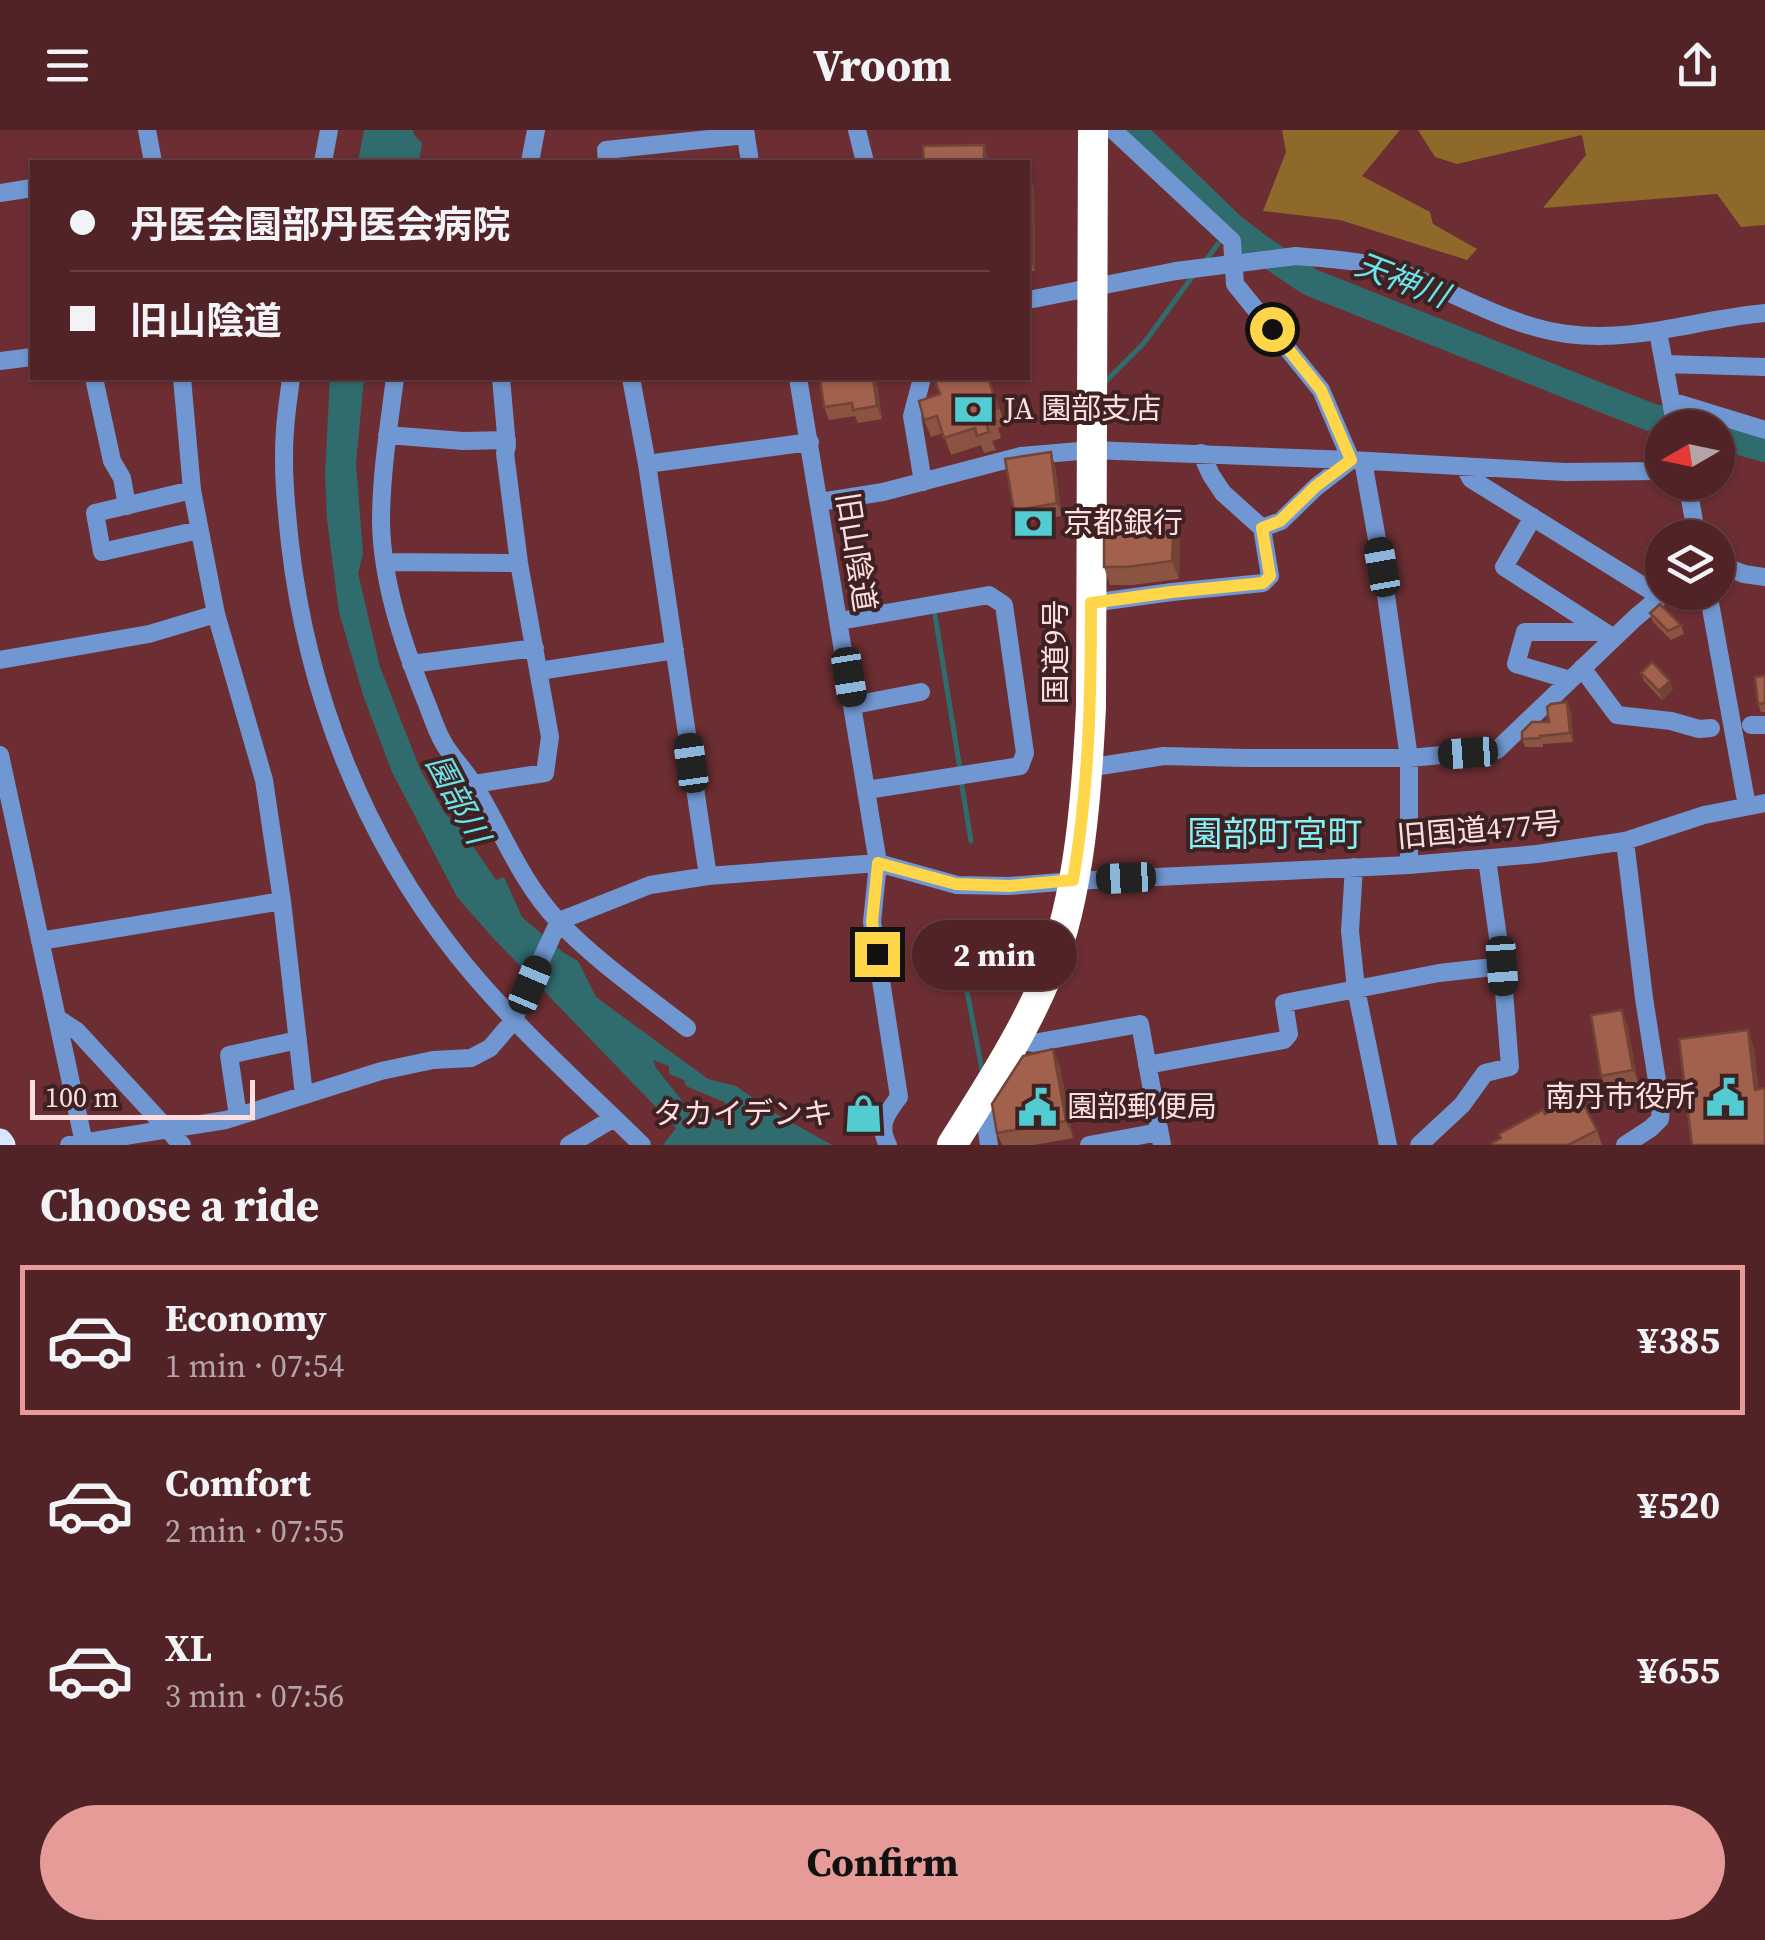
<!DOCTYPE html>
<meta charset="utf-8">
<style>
:root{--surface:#512226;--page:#5b2f32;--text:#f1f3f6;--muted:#b4a4a7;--line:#673f43;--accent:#e69b98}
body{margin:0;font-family:"Source Serif 4","Noto Sans JP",serif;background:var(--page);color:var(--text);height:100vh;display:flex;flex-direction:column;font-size:38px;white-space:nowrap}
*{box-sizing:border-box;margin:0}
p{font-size:32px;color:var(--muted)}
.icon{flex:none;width:55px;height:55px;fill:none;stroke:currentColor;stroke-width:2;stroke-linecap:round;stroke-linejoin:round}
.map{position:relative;height:1015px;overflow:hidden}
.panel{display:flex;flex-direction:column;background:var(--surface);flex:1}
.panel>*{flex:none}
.banner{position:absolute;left:30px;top:30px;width:1000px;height:220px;border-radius:0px;box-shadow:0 2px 8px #0004,0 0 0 2px var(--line);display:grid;align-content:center;height:220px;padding:0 40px;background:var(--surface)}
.needle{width:65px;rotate:261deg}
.fabs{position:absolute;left:1645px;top:280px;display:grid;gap:20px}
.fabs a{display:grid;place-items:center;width:90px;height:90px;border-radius:50%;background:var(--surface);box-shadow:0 2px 8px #0004,0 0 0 2px var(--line);font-size:50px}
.scale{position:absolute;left:30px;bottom:25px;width:225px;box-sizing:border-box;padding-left:10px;border:5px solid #fddddd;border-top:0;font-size:28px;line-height:35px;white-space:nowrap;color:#fddddd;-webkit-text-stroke:8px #3e2122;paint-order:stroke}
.end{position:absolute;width:45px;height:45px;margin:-22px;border:12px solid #ffd54a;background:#111;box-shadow:0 0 0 5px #111}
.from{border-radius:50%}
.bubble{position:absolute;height:70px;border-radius:35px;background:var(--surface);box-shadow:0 2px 8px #0004,0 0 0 2px var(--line);font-size:32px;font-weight:700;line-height:70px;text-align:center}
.car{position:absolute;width:30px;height:60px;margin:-30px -15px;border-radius:12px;box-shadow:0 0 8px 2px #0007;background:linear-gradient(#222 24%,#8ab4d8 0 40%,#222 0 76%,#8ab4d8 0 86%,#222 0)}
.banner b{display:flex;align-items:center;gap:35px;height:95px;font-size:38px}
.banner b+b{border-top:2px solid var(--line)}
.banner i{width:25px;height:25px;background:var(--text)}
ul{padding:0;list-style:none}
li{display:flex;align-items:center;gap:30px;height:150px;margin:0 20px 15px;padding:0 20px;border:5px solid transparent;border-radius:0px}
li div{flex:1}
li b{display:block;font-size:38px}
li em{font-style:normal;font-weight:700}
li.active{border-color:var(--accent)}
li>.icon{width:90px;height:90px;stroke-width:1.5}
h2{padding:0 40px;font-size:45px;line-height:120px}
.action{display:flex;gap:20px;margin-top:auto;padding:20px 40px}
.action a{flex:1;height:115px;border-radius:60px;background:var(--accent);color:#111;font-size:40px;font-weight:700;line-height:115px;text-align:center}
header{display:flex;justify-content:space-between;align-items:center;height:130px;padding:0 40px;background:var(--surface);font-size:45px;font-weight:700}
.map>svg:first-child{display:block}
.forest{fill:#8e6929}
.water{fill:#306c6e;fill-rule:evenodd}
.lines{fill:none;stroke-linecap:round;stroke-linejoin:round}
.stream{stroke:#306c6e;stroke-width:5}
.river{stroke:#306c6e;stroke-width:28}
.minor{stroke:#7097d1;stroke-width:18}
.major{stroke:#d7e7ff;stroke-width:25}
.highway{stroke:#fff;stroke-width:30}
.minor-bridge{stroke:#7097d1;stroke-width:18}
.wall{fill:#8a5342}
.shaded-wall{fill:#714436}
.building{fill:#a1614d;stroke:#714436;stroke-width:2.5}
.route{stroke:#ffd54a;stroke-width:12}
.labels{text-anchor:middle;stroke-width:8;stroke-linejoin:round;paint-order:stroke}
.poi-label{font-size:30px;fill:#fddddd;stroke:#3e2122;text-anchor:start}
.street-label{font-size:30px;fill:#fddddd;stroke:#3e2122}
.water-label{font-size:32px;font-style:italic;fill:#68e5e9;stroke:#3e2122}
.quarter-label{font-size:35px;fill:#85f1f4;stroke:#3e2122}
</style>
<header><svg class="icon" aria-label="menu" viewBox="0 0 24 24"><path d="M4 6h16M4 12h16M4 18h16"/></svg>Vroom<svg class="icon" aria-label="share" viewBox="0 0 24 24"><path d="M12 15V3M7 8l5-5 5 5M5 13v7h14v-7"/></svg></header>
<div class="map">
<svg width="1765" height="1015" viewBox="0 0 1765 1015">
<rect width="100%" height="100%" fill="#6c2e32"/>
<!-- forest -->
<path class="forest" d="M1282,0H1400L1362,46L1430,82L1433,94L1477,119L1467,130L1340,90L1263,81L1286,22Z
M1418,0H1765V95L1741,97L1717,64L1543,78L1586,25L1582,5L1457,34L1435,27Z"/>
<!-- water -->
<path class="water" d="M364,0H413L414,5L422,13L419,32H358Z
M330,248H364L356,333L363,424L358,443L380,537L420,639L444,682L464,703L496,750L504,747L522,787L564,823L578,831L596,867L708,949L736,956L773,982L832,1015H663L676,998L494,809L457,767L392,642L364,568L339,482L327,390L325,343ZM653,930L669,936V944L684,950L686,956L724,972L728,978L729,991H720L702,978L684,973L656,938Z"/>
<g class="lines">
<!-- stream -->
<path class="stream" d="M1231,97H1232
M1205,131L1218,114
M1105,252L1144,213L1195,143
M935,485L960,639
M961,650L971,711
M960,794L964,845L982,940"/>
<!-- river -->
<path class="river" d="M1131,0L1232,97L1258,117L1310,152L1650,287L1689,298
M1718,305L1765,318"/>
<!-- minor -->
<path class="minor" d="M147,0L153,32
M745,0L750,32
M857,0L865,32
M1113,0L1232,111L1235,154L1321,260L1351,330L1316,357L1281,391L1262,398
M323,32L329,0
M530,32L536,0
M607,32L606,20L746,5
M0,63L32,58
M1296,126C1331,129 1368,131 1402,143C1457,163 1508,196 1567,204C1637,213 1697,189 1765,183
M1028,170L1176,141
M1658,202L1676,298
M0,231L32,227
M1664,234L1765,237
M94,248L112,331L122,348L127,376
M182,248L192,360L216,484L264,650L282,771L304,965
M291,248C289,265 286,283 285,300C282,338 286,376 290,414C307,562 363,707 457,825C512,894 579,953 642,1015
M395,248C389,295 381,344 381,392C382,452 403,514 425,569C431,583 435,598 443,612C451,627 465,640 474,655C503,702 519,749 558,791C596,831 644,864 687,898
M631,248L647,334L708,746
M798,248L878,733L872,792L899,967C887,983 877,995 888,1015
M922,248L912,286L923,352
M1671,271L1765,300
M387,305L463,311L507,310
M1363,331L1382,437L1409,628V735
M647,334L810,312
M1464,336L1471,349L1661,467
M1687,352L1697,408
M192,360L95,383L102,422L199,400
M820,372L883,362L1021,326L1091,320L1351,330L1565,342L1662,341
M1533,387L1504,437L1614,508
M386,432L519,433
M1718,434L1744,444L1765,447
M1708,462L1747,676
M1091,473L1172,462L1263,453L1270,446L1262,398L1223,363L1211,345L1201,323
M840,491L989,465L1004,475L1025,623L1020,636L867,660
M0,530L149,504L216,484
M411,534L535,518
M1582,538L1617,585L1671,591L1699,599L1711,598
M539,541L675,520
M1570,550L1516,534L1525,502H1605
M854,575L921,562
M1751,595H1765
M0,625L84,1013
M1087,638L1164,626L1245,628H1409L1497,620L1635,488L1666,462
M474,654L545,643L550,607L519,433L505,323L507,316L501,248
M1625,711L1644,868L1661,976L1660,989L1651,998L1625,1015
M1354,737L1350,801L1356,859L1388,1015
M40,811L282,771
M57,888L77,901L182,1015
M1016,910L1033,913L1140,894L1162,1015
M1147,935L1284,910L1289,904L1284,873L1439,843L1502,836
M982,967L989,1015
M238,986L229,925L298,910
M69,1015L226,990L381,941L433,930L471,928L490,918L513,891L559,791L650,755L708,746L878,733L957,755L1009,756L1073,751L1409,735L1537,724L1625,711L1704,685L1765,673
M569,1015L614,988
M1089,1015L1159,1002
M1419,1015L1462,975L1485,943L1510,937L1502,836L1487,729"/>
<!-- major -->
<path class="major" d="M0,1011L3,1015"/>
<!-- highway -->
<path class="highway" d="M952,1015C987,959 1024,903 1049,841C1080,765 1087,659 1091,577L1093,0"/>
<!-- minor-bridge -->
<path class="minor-bridge" d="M1176,141L1296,126"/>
</g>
<!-- wall -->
<path class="wall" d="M1028,45L1034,58L1035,141H1028Z
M876,248L882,289L858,293L855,286L829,290L824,277Z
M989,248L1005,295L998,298L1001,308L992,311L996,320L984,323L981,315L951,325L943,303L931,307L924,290Z
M1055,336L1062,386L1018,394L1014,381Z
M1180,398L1179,449L1132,455H1110L1104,437Z
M1650,483L1681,495L1684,504L1671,510L1653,492Z
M1641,543L1673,559L1662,570L1644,551Z
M1765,546V582H1761L1758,574Z
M1571,581L1573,612L1543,614V617H1525L1522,609L1549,592Z
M1627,893L1638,953L1606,959L1601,946Z
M1060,936L1073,1008L1034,1015H1002L997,1003Z
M1545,984L1597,1000L1602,1015H1493Z"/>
<!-- shaded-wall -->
<path class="shaded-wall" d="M984,15L990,32H984Z
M1029,45L1034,58L1035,141L1030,128Z
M873,248H876L882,289L877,276Z
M1051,322L1055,336L1062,386L1057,373Z
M1174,381L1180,398L1179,449L1172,431Z
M1670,551L1673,559L1662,570L1659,561Z
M1567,572L1571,581L1573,612L1570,603Z
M1622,880L1627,893L1638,953L1633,940Z
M1748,900L1754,918L1761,977L1755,960Z
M1053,919L1060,936L1073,1008L1066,991Z"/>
<!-- building -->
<path class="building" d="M984,15V32H924L923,16Z
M1028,45H1029L1030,128H1028Z
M820,248H873L877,276L853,280L852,273L824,277Z
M934,248H988L998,278L991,280L995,291L986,293L989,302L977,306L975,298L944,308L937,286L924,290L919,271L940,264Z
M1051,322L1057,373L1014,381L1005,329Z
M1104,381H1174L1172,431L1126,437H1104Z
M1660,474L1681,495L1668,501L1650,483Z
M1652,532L1670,551L1659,561L1641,543Z
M1765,546V573L1758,574L1755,547Z
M1567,572L1570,603L1540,606V608L1522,609V602L1532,592H1549L1547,577L1551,574Z
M1622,880L1633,940L1601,946L1591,885Z
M1748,900L1755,960L1765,958V1015H1692L1679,909Z
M1053,919L1066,991L997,1003L992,974L1023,926Z
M1579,966L1597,1000L1568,1015H1494L1492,1013L1501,1008L1499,1004L1543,980L1545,984Z"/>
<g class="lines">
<!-- route -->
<path class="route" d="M877,824L872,792L878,733L956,754L1009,756L1073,750C1089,658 1091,567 1091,473L1172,462L1263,453L1270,446L1262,398L1280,391L1316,356L1351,330L1321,260L1272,199"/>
</g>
<!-- icons -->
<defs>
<symbol id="bank-bare" viewBox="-9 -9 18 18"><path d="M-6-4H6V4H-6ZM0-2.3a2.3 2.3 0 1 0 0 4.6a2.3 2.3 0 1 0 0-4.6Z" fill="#52ccd0" stroke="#3e2122" stroke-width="2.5" paint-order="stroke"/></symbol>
<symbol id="civic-bare" viewBox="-9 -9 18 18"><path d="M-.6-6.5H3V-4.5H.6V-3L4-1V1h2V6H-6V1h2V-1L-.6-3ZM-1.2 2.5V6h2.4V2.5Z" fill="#52ccd0" stroke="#3e2122" stroke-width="2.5" paint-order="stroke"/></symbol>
<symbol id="shop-bare" viewBox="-9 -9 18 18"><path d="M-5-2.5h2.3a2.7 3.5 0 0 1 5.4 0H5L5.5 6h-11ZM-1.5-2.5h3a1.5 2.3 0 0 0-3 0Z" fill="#52ccd0" stroke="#3e2122" stroke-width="2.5" paint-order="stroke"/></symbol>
</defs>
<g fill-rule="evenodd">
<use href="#bank-bare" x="946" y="252" width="55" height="55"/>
<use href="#bank-bare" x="1006" y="366" width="55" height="55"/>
<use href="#civic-bare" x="1698" y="940" width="55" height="55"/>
<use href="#civic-bare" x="1010" y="950" width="55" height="55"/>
<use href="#shop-bare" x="836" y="956" width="55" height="55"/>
</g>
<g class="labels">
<!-- poi labels -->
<g class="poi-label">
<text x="1004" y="289">JA 園部支店</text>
<text x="1063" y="403">京都銀行</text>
<text x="1695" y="977" text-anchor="end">南丹市役所</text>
<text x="1067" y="987">園部郵便局</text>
<text x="833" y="994" text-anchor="end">タカイデンキ</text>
</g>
<!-- street labels -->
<g class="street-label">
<text transform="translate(856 422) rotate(81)" y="10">旧山陰道</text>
<text transform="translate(1056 522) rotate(-90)" y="10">国道9号</text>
<text transform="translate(1479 700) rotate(-5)" y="10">旧国道477号</text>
</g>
<!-- water labels -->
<g class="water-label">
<text transform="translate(1402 150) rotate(21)" y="11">天神川</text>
<text transform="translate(458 669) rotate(62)" y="11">園部川</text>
</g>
<!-- quarter labels -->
<g class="quarter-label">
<text x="1275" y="716">園部町宮町</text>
</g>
</g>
</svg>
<div class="fabs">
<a><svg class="needle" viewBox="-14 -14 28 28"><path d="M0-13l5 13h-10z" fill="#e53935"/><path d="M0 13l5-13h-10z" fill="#b4a4a7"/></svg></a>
<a><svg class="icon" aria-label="layers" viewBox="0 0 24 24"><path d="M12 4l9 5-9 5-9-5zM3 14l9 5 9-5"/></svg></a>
</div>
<div class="scale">100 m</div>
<i class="end from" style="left:1272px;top:199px"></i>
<i class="end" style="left:877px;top:824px"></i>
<div class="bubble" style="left:912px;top:790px;width:165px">2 min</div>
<i class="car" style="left:1382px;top:437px;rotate:350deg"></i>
<i class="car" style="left:849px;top:547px;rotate:171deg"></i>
<i class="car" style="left:1468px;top:623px;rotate:266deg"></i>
<i class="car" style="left:691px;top:633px;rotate:352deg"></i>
<i class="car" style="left:1126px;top:748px;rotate:267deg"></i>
<i class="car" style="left:1502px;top:836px;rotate:176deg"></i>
<i class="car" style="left:530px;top:855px;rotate:23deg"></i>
<div class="banner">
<b><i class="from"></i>丹医会園部丹医会病院</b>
<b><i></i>旧山陰道</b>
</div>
</div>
<section class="panel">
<h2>Choose a ride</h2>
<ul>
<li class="active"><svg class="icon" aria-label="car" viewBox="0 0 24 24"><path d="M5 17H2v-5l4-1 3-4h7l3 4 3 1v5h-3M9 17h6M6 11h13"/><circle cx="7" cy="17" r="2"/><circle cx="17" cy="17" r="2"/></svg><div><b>Economy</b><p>1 min · 07:54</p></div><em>¥385</em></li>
<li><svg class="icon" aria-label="car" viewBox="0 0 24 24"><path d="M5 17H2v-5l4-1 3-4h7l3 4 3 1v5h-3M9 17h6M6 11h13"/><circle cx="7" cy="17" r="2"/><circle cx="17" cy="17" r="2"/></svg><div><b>Comfort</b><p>2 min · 07:55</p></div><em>¥520</em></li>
<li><svg class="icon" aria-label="car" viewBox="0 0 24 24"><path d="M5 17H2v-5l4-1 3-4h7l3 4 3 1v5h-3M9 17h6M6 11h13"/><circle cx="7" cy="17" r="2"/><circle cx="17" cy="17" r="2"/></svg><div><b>XL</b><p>3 min · 07:56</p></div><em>¥655</em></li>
</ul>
<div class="action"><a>Confirm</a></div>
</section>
